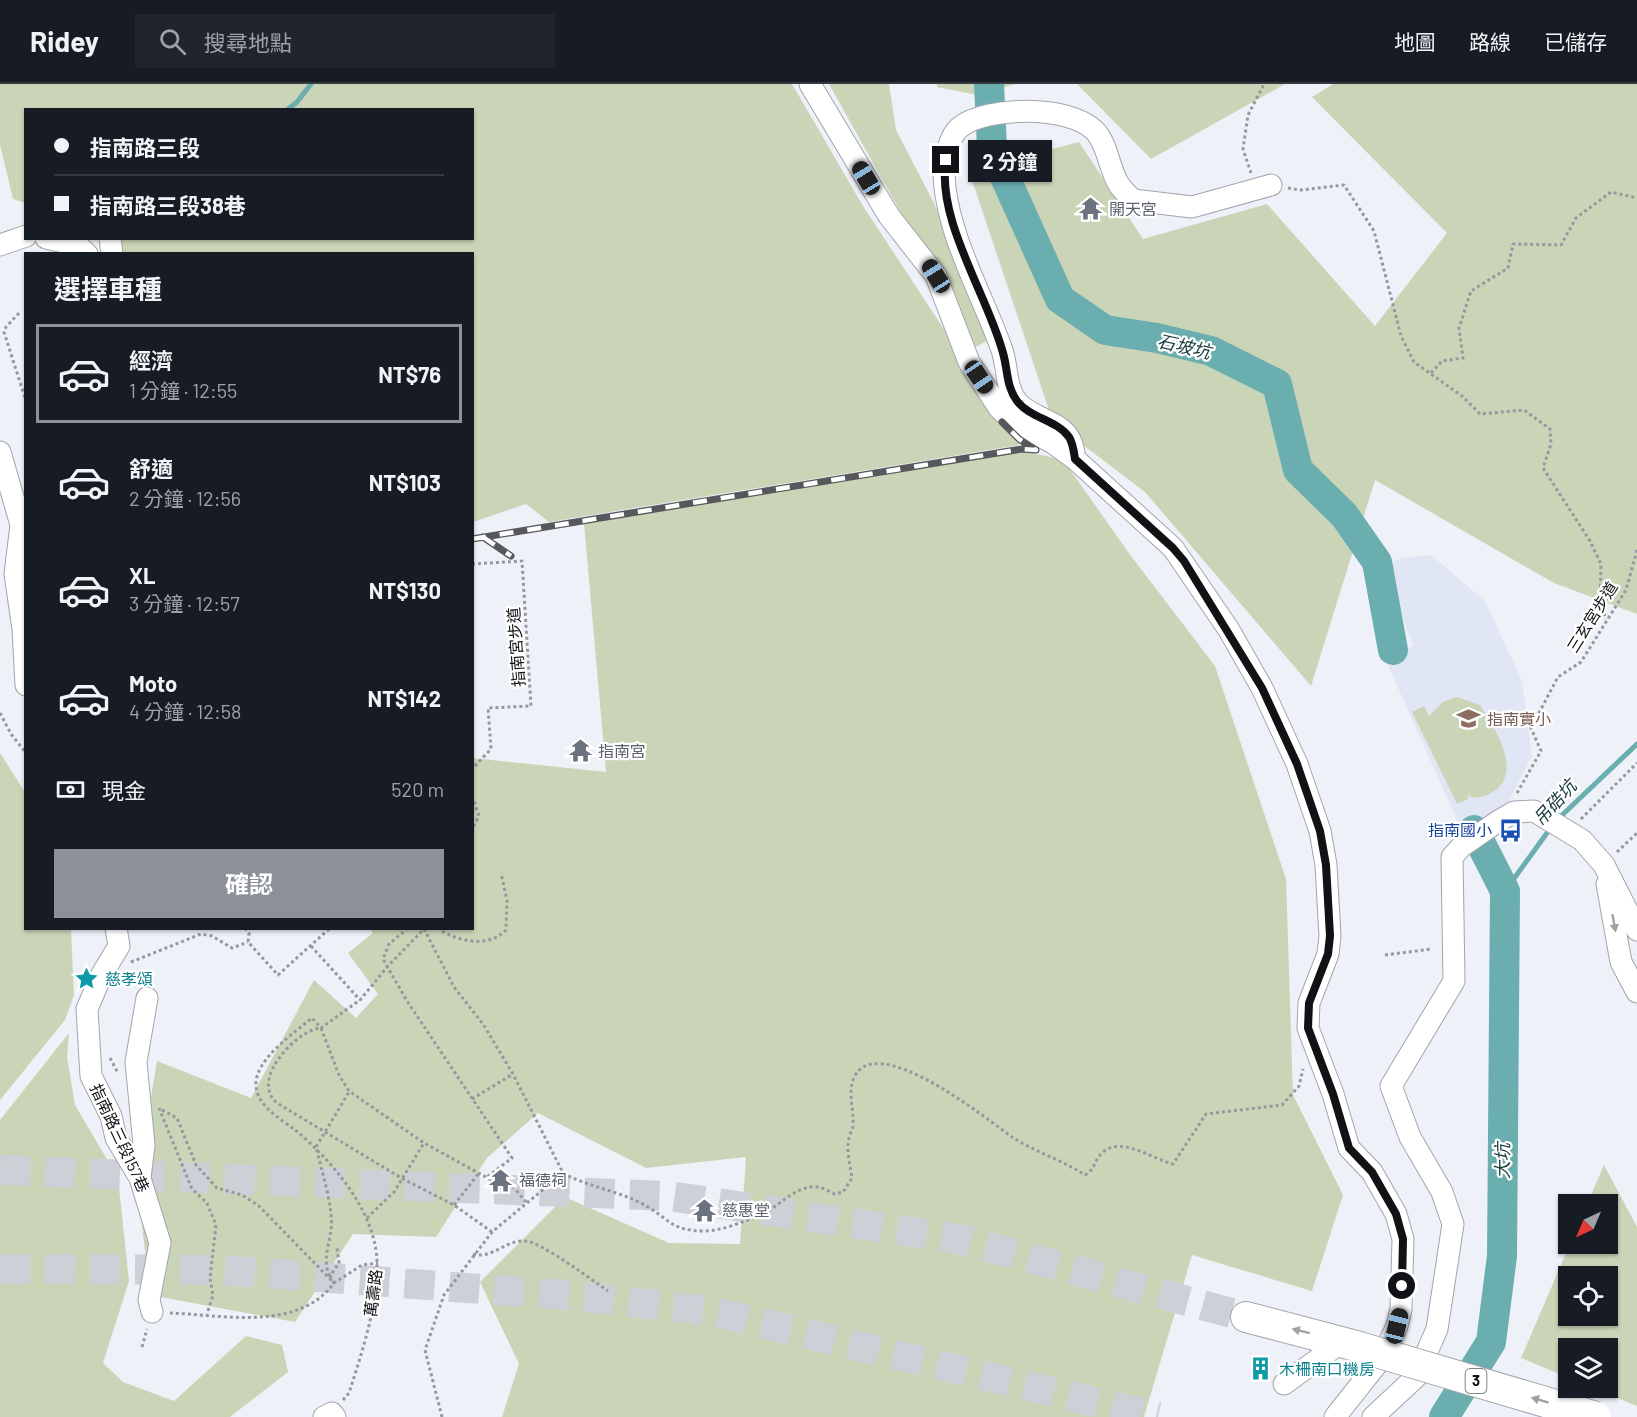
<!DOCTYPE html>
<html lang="zh-TW">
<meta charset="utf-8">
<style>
:root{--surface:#171b24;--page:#20242c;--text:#f1f3f6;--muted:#9ea1a6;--line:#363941;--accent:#8c9099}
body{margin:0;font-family:Barlow,"Noto Sans TC",sans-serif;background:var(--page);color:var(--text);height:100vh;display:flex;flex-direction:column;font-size:22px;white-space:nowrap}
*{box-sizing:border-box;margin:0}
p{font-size:20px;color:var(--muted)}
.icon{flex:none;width:33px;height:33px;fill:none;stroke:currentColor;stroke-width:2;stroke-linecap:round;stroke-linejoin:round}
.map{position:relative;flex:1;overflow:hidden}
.drawer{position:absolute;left:24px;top:168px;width:450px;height:678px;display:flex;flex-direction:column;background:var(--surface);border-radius:0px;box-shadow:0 2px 4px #0004}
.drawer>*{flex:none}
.guide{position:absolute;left:24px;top:24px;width:450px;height:132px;border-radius:0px;box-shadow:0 2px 4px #0004;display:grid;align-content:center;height:132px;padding:0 30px;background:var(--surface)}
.needle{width:39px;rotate:224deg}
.buttons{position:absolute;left:1558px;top:1110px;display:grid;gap:12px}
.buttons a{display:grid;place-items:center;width:60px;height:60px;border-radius:0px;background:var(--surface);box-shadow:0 2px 4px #0004;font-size:30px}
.end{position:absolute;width:27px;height:27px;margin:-14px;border:8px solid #111215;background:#fff;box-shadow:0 0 0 3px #fff}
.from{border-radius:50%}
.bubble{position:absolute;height:42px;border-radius:0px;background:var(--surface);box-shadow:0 2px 4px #0004;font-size:20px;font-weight:700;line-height:42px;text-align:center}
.car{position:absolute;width:18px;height:36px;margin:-18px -9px;border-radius:8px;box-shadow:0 0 4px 2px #0007;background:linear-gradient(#222 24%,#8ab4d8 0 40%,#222 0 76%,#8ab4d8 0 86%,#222 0)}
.guide b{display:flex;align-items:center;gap:21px;height:57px;font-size:22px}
.guide b+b{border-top:2px solid var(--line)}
.guide i{width:15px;height:15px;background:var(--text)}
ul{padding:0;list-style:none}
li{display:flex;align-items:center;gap:18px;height:99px;margin:0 12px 9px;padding:0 18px;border:3px solid transparent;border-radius:0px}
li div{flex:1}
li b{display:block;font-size:22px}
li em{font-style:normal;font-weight:700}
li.current{border-color:var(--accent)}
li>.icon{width:54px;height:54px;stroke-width:1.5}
h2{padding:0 30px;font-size:27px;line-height:72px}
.pay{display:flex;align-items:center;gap:15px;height:66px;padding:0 30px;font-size:22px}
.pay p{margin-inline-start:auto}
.button{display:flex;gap:12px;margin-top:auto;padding:12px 30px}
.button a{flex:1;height:69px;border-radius:0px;background:var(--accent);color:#fff;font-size:24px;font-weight:700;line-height:69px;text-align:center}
header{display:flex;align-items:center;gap:36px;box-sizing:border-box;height:84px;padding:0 30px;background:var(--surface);border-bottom:2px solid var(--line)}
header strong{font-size:28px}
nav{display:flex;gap:33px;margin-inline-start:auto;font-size:21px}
.search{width:420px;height:54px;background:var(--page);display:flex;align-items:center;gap:15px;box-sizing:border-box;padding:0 21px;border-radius:0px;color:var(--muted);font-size:22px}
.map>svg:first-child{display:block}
.built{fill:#e1e6f5}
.green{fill:#cad5b8;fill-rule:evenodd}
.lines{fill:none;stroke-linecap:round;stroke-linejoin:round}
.stream{stroke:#6baeb0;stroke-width:5}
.river{stroke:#6baeb0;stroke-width:30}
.highway-tunnel{stroke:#cdd0d6;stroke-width:30;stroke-dasharray:30 15;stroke-linecap:butt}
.minor-casing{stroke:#a2a5ac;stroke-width:23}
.highway-casing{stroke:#a2a5ac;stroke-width:32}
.path{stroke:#96989e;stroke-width:3;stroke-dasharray:3 3;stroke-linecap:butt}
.minor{stroke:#fff;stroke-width:21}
.highway{stroke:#fff;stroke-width:30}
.rail-casing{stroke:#56585c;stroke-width:7}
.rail{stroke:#fff;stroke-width:4.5;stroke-dasharray:14;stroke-linecap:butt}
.highway-bridge-casing{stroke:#a2a5ac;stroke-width:32;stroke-linecap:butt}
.highway-bridge{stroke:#fff;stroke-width:30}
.oneway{fill:#a0a0a1}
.route{stroke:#111215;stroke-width:8}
.labels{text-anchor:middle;stroke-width:4.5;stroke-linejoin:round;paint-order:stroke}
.shield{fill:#fff;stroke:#58595b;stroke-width:1.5}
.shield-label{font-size:15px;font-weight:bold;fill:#111215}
.worship-label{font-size:16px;fill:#5b616d;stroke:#fff;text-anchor:start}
.street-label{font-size:16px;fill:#111215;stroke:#fff}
.education-label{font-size:16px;fill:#785e54;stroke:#fff;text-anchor:start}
.transit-label{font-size:16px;fill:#164399;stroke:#fff;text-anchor:end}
.culture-label{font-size:16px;fill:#0d838f;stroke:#fff;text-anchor:start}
.water-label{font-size:18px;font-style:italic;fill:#193b3c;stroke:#fff}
</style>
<header>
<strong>Ridey</strong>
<div class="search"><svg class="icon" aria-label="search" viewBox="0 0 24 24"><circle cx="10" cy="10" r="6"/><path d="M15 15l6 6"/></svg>搜尋地點</div>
<nav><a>地圖</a><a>路線</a><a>已儲存</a></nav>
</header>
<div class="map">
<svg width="1637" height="1333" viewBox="0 0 1637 1333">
<rect width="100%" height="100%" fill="#eef1f8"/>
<!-- built -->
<path class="built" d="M1431,471L1485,517L1522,597L1532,672L1504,727L1464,752L1384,572L1413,562L1394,507L1389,479L1401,474Z"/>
<!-- green -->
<path class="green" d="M0,0H792L863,122L1020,361L549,438L526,420L473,438L472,170H116V155L472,154V26H26L25,119L13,115L0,61Z
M829,0H889L896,46L934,119L992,254L976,263Z
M937,0H1016L977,11L937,3Z
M1077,0H1285L1151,75Z
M1333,0H1637V530L1554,499L1375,396L1311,602L1145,408L1053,338L969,87L1079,58L1143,155L1267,120L1375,242L1447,149L1312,13Z
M1023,367L1059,375L1066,380L1131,472L1215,582L1286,795L1293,1011L1343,1111L1312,1207L1192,1171L1144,1333H502L519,1280L480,1198L565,1113L669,1159L740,1160L746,1073L646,1084L538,1029L487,1074L436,1153L353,1150L295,1238L150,1211L137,1098L157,977L251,1014L314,896L356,934L378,910L348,869L373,849L370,845L472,844L473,674L606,688L584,439Z
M1457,613L1480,621C1496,645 1526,693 1489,710C1482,714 1473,715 1467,711L1468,715L1457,720L1412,628L1424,622L1429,632L1443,618Z
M0,669L25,708L26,844L71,845L74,911L65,936L0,1016Z
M69,949L67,973L75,1021L118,1094L129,1197L103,1279L123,1298L174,1317L246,1252L282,1261L288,1288L230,1333H0V1036Z
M1604,1081L1637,1143V1322L1593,1304H1608V1264H1569V1294L1521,1274L1570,1160H1608V1120H1587ZM1569,1192H1608V1232H1569Z"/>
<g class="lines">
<!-- stream -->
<path class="stream" d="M287,26L297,18L311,0
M1558,735L1637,660
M1505,807L1552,742"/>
<!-- river -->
<path class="river" d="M989,0L992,64L1060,215L1105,246L1157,254L1211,267L1277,300L1298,386L1344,431L1377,478L1393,566
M1444,1333L1491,1258L1502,1172L1505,807L1474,746"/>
<!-- highway-tunnel -->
<path class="highway-tunnel" d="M0,1086L669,1112L959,1155L1246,1233
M0,1185L221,1186L577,1212L710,1227L1158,1333"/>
<defs>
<path id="minor" d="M810,0L889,132L936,192L969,278L999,324L1014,338L1053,359L1075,375L1173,464L1229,546L1262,604L1297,680L1320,747L1326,781L1330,852L1328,870L1309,919L1308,944L1333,1010L1349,1064L1372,1088L1396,1130L1403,1155L1401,1225L1397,1242L1381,1275L1335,1333
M46,154L77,161L87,170
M110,154L112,170
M0,161L26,152
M0,368L21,441L15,490L23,545L26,601
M1075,375C1074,369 1073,359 1069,354C1058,336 1031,334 1017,318C1005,302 1008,284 1002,266C983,212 945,147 944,89C944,76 949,52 960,43C988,22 1068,21 1094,46C1107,58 1109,84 1118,99C1122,106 1128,111 1133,116L1192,123L1271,101
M1607,800L1621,878L1637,908
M116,844L119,862L101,892L87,925L91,992L111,1032L116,1054L140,1094L160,1159L149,1216L152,1228
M140,1094L144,1061L136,978L147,914
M1284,1300L1343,1257
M324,1333L332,1329L335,1333
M1373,1333L1416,1293L1437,1245L1453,1140L1442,1108L1410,1053L1391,1002L1454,897L1452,773L1461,763L1497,738L1514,728L1534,727L1582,756L1604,781L1637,846"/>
<path id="highway" d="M1246,1233L1356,1262"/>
</defs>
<!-- minor casing -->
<use href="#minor" class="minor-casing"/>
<!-- highway casing -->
<use href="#highway" class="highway-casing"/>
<!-- path -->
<path class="path" d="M1251,89L1243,65L1248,31L1264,0
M1288,104L1301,106L1344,101L1374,147L1401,252L1414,278L1462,312L1480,330L1524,326L1550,345L1551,360L1543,384L1590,457L1601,480L1600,518L1606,535
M19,229L6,243L4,248L26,317
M1431,289L1442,277L1463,274L1459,244L1471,207L1508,184L1513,160L1561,161L1576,134L1611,108L1637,114
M472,480L522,477L531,622L488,624L491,665L472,685
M0,629L11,650L26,669
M1517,709L1541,667L1531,644L1558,593L1581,578L1626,506L1637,466
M472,712L479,732L472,745
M1581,735L1637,679
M1617,768L1637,749
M245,844L249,849L248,858L278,891L330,844
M408,844L389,860L383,875L407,917L512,1074L487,1093
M437,844C457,857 487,865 506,846L507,816L501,789
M311,862L360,916
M1385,871L1431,865
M131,878L201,850L212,852L232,864L248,858
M110,974L118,989
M472,1015L513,990
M159,1024L192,1105L207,1119L216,1141L210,1194L213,1211L207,1230
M162,1026L177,1034L196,1081L217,1104L242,1111L259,1122L334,1199L362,1181L378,1179
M563,1089C590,1104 622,1107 648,1123C671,1137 673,1147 705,1147C721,1147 746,1137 762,1130C780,1122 797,1100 818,1103C824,1104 830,1108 835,1110L843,1108L852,1094C850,1081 846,1066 849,1054C850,1049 853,1045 853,1041C854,1025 848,1011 853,996C873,942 989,1037 1012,1053C1035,1068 1062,1076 1085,1091C1095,1086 1094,1076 1102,1069C1121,1051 1152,1075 1173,1080L1206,1030L1282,1021L1299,1002L1303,985
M454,1121L479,1089
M367,1134L394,1108L424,1059
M492,1148L454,1121L403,1095L277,1019C248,995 300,944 321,944L339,991L349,1007L424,1059L504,1103L509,1098L527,1119
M473,1170C491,1176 507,1155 525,1157C540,1157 593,1197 608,1207
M330,1192C322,1178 329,1161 331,1146C334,1124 321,1085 316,1063L349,1008
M170,1229C223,1231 298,1248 334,1199L330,1192L339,1179L337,1164
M142,1263L147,1245
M343,1316L349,1309C362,1268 377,1224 377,1181C378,1130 331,1075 294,1045C280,1035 257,1021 256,1002C254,976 294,949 312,934L321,944L360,916L388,882L424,845L454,903L483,940L513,990L563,1089
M442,1333L425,1266L444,1211L492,1148L563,1089"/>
<!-- minor -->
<use href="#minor" class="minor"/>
<!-- highway -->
<use href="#highway" class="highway"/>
<defs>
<path id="rail" d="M483,453L511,472
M472,455L1022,365L1036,366L1019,355L1002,338"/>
</defs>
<!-- rail casing -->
<use href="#rail" class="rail-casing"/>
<!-- rail -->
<use href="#rail" class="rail"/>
<defs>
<path id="highway-bridge" d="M1356,1262L1596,1333"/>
</defs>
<!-- highway-bridge casing -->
<use href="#highway-bridge" class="highway-bridge-casing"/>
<!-- highway-bridge -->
<use href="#highway-bridge" class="highway-bridge"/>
</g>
<!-- one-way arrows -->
<defs><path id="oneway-solid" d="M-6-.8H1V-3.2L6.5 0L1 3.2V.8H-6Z" transform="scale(1.5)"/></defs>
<g class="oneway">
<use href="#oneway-solid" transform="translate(1614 839) rotate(80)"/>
<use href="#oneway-solid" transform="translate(1301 1247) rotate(-166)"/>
<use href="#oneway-solid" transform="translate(1540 1316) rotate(-163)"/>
</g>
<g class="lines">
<!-- route -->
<path class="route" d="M946,76C936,136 988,212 1003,269C1008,286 1006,302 1017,317C1030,334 1057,336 1069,353C1073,359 1074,369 1075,375L1173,464L1184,477L1262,604L1297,680L1320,747L1326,781L1330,852L1328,870L1309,919L1308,944L1333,1010L1349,1064L1372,1088L1396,1130L1403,1155L1402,1202"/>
</g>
<!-- icons -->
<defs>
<symbol id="temple-bare" viewBox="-9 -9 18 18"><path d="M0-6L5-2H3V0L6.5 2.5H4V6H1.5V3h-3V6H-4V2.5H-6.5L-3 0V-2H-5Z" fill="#6b7280" stroke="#fff" stroke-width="2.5" paint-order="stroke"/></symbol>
<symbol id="school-bare" viewBox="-9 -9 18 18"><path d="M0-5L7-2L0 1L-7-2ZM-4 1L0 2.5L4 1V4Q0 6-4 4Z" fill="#8d6e63" stroke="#fff" stroke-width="2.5" paint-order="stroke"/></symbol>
<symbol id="bus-bare" viewBox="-9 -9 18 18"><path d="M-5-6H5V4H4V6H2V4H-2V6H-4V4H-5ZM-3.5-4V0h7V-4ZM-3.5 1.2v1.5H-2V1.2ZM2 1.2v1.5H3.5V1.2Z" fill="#1a4fb4" stroke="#fff" stroke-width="2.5" paint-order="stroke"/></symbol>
<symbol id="sight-bare" viewBox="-9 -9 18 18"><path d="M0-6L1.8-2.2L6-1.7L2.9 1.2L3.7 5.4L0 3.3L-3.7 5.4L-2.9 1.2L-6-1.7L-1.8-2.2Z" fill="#0f9aa8" stroke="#fff" stroke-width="2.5" paint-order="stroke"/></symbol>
<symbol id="building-bare" viewBox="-9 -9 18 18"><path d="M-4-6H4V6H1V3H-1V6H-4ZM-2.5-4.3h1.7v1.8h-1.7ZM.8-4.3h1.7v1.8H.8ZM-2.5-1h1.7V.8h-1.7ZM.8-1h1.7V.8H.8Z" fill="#0f9aa8" stroke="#fff" stroke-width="2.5" paint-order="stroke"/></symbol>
</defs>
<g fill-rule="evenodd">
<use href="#temple-bare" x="1074" y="108" width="33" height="33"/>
<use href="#school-bare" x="1452" y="618" width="33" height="33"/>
<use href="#temple-bare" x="564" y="650" width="33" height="33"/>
<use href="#bus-bare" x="1494" y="730" width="33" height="33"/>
<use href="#sight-bare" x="70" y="878" width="33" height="33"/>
<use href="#temple-bare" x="484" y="1080" width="33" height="33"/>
<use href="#temple-bare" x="688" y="1110" width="33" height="33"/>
<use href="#building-bare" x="1244" y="1268" width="33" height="33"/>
</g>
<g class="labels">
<!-- shield labels -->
<rect class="shield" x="1465.5" y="1285" width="21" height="24" rx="4.5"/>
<g class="shield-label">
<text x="1476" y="1302">3</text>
</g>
<!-- worship labels -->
<g class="worship-label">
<text x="1109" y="131">開天宮</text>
<text x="598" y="673">指南宮</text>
<text x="519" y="1102">福德祠</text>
<text x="722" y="1132">慈惠堂</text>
</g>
<!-- street labels -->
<g class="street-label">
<text transform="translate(1592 533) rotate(-58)" y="6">三玄宮步道</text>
<text transform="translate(516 563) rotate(-94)" y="6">指南宮步道</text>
<text transform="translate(120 1054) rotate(65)" y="6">指南路三段157巷</text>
<text transform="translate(373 1209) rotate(-83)" y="6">萬壽路</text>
</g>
<!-- education labels -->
<g class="education-label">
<text x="1487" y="641">指南實小</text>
</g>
<!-- transit labels -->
<g class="transit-label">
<text x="1492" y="752">指南國小</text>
</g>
<!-- culture labels -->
<g class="culture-label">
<text x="105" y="901">慈孝頌</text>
<text x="1279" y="1291">木柵南口機房</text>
</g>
<!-- water labels -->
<g class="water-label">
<text transform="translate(1184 263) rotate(13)" y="6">石坡坑</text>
<text transform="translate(1555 719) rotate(-48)" y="6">吊硞坑</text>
<text transform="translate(1503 1077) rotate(-90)" y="6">大坑</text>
</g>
</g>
</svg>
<div class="buttons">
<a><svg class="needle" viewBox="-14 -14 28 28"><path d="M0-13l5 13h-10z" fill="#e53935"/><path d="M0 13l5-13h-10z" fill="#9ea1a6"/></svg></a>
<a><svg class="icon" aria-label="locate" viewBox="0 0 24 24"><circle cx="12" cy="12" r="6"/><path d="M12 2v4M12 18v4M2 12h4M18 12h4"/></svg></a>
<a><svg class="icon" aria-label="layers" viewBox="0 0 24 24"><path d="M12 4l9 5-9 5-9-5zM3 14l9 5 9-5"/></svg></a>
</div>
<i class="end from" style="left:1402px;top:1202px"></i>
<i class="end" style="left:946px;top:76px"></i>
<div class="bubble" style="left:968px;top:56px;width:84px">2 分鐘</div>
<i class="car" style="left:866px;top:94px;rotate:329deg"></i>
<i class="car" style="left:936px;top:192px;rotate:328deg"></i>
<i class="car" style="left:979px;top:293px;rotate:146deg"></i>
<i class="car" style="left:1397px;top:1242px;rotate:14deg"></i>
<div class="guide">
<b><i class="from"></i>指南路三段</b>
<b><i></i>指南路三段38巷</b>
</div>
<section class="drawer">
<h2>選擇車種</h2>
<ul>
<li class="current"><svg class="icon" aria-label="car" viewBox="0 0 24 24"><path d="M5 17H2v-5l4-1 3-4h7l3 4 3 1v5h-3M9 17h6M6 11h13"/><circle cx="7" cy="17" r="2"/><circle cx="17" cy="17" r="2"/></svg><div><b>經濟</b><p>1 分鐘 · 12:55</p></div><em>NT$76</em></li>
<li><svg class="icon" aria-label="car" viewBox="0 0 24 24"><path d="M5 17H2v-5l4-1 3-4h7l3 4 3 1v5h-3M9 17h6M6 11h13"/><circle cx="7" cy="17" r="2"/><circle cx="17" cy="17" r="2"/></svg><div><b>舒適</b><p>2 分鐘 · 12:56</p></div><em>NT$103</em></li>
<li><svg class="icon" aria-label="car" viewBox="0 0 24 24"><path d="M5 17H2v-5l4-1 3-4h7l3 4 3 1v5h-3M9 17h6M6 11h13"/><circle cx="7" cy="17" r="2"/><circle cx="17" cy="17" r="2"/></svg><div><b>XL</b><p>3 分鐘 · 12:57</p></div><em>NT$130</em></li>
<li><svg class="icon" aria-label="car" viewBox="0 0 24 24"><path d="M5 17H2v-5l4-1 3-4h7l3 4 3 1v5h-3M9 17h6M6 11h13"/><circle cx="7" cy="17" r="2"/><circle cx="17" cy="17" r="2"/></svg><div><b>Moto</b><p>4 分鐘 · 12:58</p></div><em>NT$142</em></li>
</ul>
<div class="pay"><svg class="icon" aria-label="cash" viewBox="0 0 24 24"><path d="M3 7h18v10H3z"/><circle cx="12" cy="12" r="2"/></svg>現金<p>520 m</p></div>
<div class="button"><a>確認</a></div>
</section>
</div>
